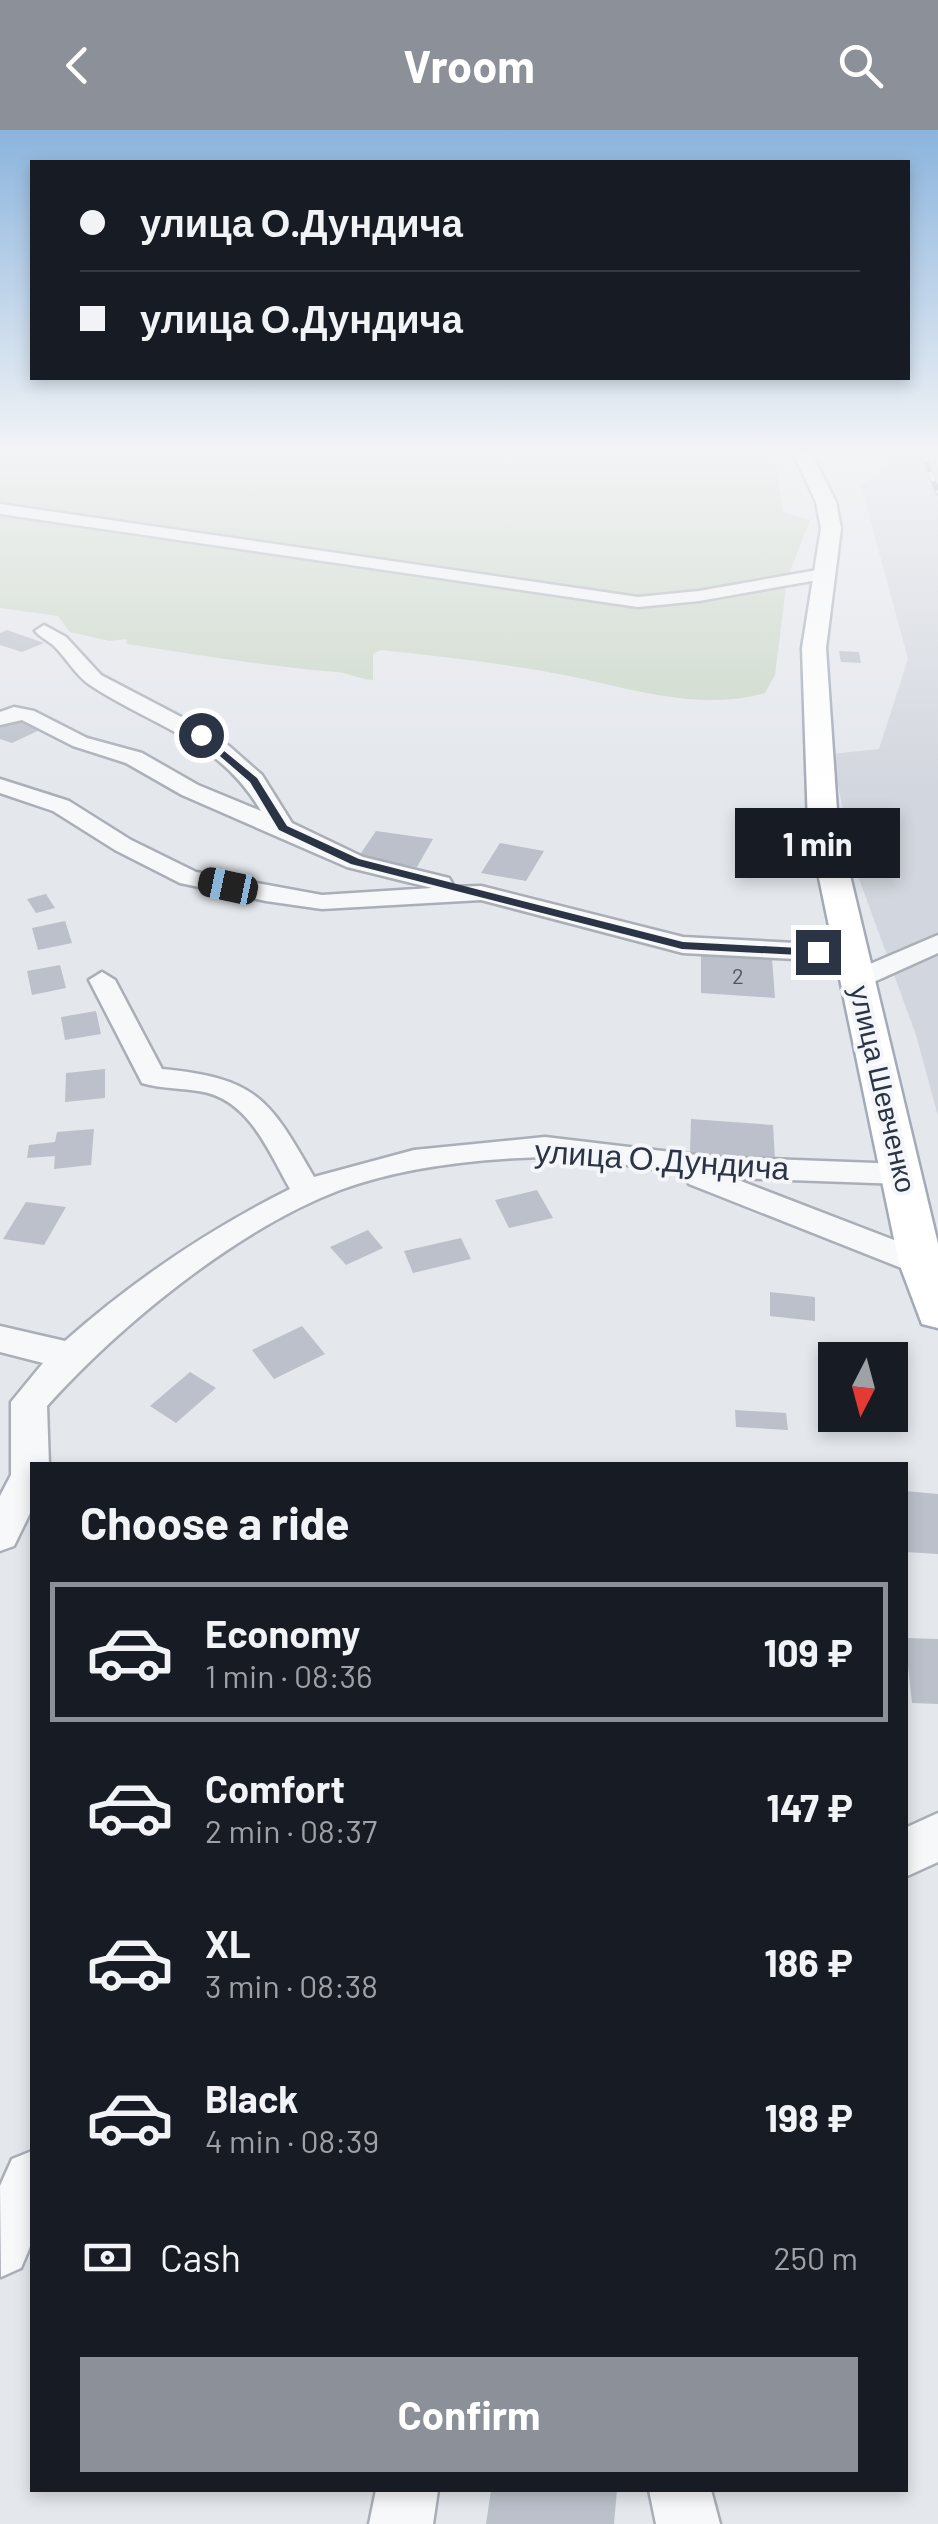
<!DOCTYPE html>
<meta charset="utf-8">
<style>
:root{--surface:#171b24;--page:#20242c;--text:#f1f3f6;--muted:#9ea1a6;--line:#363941;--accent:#8c9099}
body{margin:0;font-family:Barlow,sans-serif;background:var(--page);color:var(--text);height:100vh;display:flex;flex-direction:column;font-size:38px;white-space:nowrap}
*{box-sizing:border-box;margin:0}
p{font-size:32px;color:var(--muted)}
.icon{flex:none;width:55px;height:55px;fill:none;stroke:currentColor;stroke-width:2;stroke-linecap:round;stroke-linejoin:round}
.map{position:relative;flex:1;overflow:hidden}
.side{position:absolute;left:30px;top:1332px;width:878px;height:1030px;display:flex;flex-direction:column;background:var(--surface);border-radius:0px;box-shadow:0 5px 15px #0003}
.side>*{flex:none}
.guide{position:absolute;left:30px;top:30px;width:880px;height:220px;border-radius:0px;box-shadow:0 5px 15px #0003;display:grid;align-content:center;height:220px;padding:0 50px;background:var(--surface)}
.needle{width:65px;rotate:186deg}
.buttons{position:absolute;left:818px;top:1212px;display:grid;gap:20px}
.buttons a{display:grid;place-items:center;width:90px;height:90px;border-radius:0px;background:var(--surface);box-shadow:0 5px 15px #0003;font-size:50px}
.end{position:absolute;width:45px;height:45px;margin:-22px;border:12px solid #2b3445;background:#fff;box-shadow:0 0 0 5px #fff}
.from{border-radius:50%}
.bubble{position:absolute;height:70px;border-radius:0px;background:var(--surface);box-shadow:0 5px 15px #0003;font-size:32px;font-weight:700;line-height:70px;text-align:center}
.car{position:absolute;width:30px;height:60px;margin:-30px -15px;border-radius:12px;box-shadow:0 0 8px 2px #0007;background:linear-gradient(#222 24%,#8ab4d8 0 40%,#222 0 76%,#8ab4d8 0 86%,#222 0)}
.guide b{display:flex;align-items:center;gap:35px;height:95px;font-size:38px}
.guide b+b{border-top:2px solid var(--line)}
.guide i{width:25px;height:25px;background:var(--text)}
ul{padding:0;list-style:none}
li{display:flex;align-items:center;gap:30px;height:140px;margin:0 20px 15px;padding:0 30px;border:5px solid transparent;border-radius:0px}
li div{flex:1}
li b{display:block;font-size:38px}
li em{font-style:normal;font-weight:700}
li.current{border-color:var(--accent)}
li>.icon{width:90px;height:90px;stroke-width:1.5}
h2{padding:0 50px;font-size:45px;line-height:120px}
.pay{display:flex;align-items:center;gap:25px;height:110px;padding:0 50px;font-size:38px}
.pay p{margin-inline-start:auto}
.cta{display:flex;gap:20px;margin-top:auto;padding:20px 50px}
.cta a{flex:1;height:115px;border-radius:0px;background:var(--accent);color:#fff;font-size:40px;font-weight:700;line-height:115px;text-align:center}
header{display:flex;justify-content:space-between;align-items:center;height:130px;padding:0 50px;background:var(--accent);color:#fff;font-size:45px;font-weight:700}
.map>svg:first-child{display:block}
.built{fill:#d2d6de}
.green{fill:#c9d6c5}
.building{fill:#bbc0ca}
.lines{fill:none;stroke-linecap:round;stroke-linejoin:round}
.minor-casing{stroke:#a9aeb7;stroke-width:5}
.major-casing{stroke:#a3abb8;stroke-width:5}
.minor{fill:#f7f8fa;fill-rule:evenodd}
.major{fill:#fff;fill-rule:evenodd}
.rail-casing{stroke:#7d8696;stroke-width:5}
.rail{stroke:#f4f6f9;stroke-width:4;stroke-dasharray:10;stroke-linecap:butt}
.route{fill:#2b3445}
.labels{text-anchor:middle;stroke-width:8;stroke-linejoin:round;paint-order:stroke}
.far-number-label{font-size:22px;fill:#4f5766}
.far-street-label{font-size:28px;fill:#2b3445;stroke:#f4f6f9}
.street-label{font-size:32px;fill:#2b3445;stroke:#f4f6f9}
</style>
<header><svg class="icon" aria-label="back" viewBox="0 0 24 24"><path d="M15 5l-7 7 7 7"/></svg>Vroom<svg class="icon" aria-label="search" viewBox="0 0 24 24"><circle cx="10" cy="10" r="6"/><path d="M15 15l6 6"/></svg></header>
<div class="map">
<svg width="938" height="2394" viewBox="0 0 938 2394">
<rect width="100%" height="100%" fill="#e4e7ec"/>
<!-- built -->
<path class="built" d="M888,323H938V986L916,905L853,732L832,624L879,619L908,529L861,356L888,337Z"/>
<!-- green -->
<path class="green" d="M0,323H775L783,382L810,390L787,449L775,545L765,563C702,581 635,560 574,547C510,534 446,527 381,520L373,524V550C358,549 349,543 337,542C266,536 197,525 127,514L126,509L109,511L70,502L58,486L0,478Z"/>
<!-- building -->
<path class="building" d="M7,500L44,513L22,522L0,515V503Z
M839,521L859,522L861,533L841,532Z
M17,586L46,597L12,613L0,609V594Z
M859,696L889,697L898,729L867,728Z
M376,701L433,709L417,737L357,729Z
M500,713L544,721L526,751L481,743Z
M46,764L55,778L36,783L27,769Z
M65,791L72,813L38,820L32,798Z
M701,825L772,829L775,868L701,863Z
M60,835L66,858L32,865L27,841Z
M96,881L101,904L65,910L61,887Z
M105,939V968L65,972L66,943Z
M691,989L773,995L775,1029L690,1023Z
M94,999L91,1035L54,1039L55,1026L27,1028L29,1015L55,1012L57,1002Z
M537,1060L553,1088L509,1098L495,1070Z
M26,1072L66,1077L44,1115L3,1109Z
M368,1100L383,1118L346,1135L330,1117Z
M461,1108L471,1129L413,1143L404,1121Z
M770,1162L815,1167V1191L770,1186Z
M302,1196L325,1224L274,1249L252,1220Z
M190,1242L216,1258L176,1293L150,1276Z
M735,1280L786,1283L788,1300L736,1297Z
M905,1361L938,1364V1424L905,1422Z
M905,1508L938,1509V1574L912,1573Z
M491,2360H617L614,2394H486Z"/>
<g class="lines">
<defs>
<path id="minor" d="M0,374L638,467L699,461L823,439L832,444L823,449L699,471L638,477L0,384Z
M44,495L66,507L101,545L208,601L229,616L262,645L292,693L363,727L449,748L452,753L449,757L481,756L683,807L853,816L866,824L853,832L683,823L481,770L322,779L266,771L180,753L115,720L53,681L0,663V649L69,671L131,710L196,742L322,765L432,758L347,737L182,665L126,633L73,616L22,590L0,595V582L14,577L34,581L87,608L142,623L198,655L261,681C219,609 155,598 90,555C75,545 66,527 53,515C47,510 40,507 35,501Z
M938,805V823L867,855H849L845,849L849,843Z
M102,842L115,850L162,939C256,948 269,968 314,1047L414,1020L545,1007L713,1027L902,1034L913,1037L918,1044L913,1051L902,1054L733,1048L933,1125L938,1133L933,1141L921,1145L909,1141L689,1054L686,1044C640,1038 589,1026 542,1027C476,1029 402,1037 340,1060C237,1099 120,1195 47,1276L49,1335H32V1379L14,1416L0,1421V1366L11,1345V1272L43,1233L0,1222V1196L65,1211C134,1150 208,1100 290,1059C269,1022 250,972 204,962C184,958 162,959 142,953L89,850Z
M938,1683V1732L905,1747V1698Z
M32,2021V2112L21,2138L1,2147L0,2056L12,2029Z
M376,2360H438L433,2394H369Z
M649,2360H711L720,2394H656Z"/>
<path id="major" d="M793,323H811L836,372L841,398L826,518L838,695L938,1114V1198L922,1194L899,1133L808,695L802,518L821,398L816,372Z"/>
</defs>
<!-- minor casing -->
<use href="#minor" class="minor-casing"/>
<!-- major casing -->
<use href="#major" class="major-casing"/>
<!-- minor -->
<use href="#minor" class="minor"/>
<!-- major -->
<use href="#major" class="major"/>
<defs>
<path id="rail" d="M923,323L938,363"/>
</defs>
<!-- rail casing -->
<use href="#rail" class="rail-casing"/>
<!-- rail -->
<use href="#rail" class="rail"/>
</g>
<!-- sky -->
<linearGradient id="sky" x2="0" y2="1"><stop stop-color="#8bb4dd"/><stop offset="0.49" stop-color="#f3f4f6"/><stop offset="1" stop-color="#f3f4f6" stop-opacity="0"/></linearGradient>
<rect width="938" height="658" fill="url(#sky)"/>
<!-- route -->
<path class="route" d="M201,602L257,648L287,696L359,729L683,812L818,819L825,822L818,826L682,819L351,734L279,700L250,652L198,607Z"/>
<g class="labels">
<!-- far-number labels -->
<g class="far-number-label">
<text x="738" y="854">2</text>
</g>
<!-- far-street labels -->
<g class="far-street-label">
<text transform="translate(883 959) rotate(77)" y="10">улица Шевченко</text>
</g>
<!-- street labels -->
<g class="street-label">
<text transform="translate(662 1030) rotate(4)" y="11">улица О.Дундича</text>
</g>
</g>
</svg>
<div class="buttons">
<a><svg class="needle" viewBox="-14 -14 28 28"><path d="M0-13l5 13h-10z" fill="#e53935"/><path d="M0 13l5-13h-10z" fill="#9ea1a6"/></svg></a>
</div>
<i class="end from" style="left:201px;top:605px"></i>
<i class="end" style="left:818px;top:822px"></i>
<div class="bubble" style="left:735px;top:678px;width:165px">1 min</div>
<i class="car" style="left:228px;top:756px;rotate:282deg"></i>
<div class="guide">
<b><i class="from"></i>улица О.Дундича</b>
<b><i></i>улица О.Дундича</b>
</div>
<section class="side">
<h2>Choose a ride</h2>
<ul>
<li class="current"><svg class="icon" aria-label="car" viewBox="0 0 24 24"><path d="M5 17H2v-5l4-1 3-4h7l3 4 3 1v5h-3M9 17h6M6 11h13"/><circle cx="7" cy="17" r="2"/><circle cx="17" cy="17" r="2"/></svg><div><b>Economy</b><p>1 min · 08:36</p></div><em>109 ₽</em></li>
<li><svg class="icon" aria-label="car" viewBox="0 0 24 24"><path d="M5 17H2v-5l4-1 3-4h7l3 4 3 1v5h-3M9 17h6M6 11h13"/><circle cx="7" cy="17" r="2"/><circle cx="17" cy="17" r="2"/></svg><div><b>Comfort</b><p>2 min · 08:37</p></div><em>147 ₽</em></li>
<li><svg class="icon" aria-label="car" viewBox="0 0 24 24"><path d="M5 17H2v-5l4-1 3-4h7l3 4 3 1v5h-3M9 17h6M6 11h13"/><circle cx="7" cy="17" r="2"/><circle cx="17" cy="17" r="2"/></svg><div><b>XL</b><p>3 min · 08:38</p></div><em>186 ₽</em></li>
<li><svg class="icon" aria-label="car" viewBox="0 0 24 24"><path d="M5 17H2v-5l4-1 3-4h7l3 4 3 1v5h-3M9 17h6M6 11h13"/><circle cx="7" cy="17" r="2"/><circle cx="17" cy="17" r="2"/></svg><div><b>Black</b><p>4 min · 08:39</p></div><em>198 ₽</em></li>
</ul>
<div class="pay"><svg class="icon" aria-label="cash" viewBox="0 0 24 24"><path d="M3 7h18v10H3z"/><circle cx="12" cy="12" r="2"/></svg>Cash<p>250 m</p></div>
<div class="cta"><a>Confirm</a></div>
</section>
</div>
